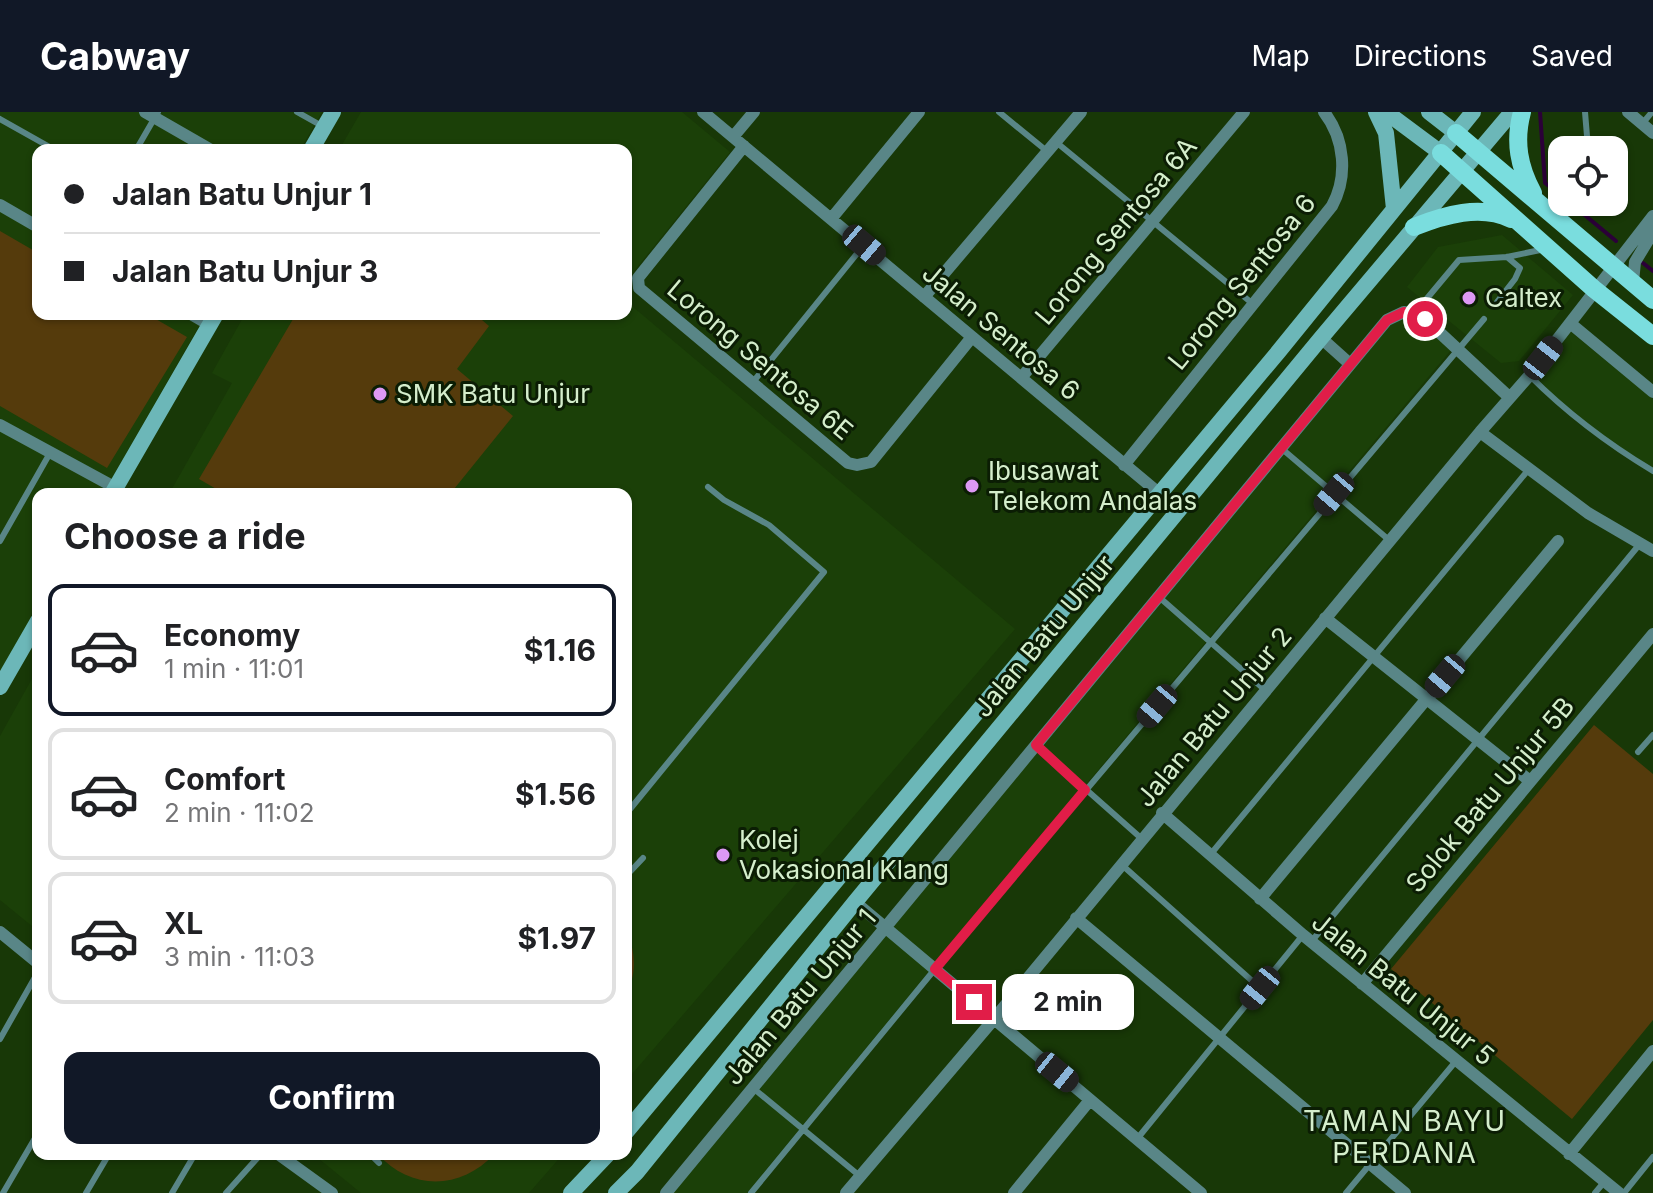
<!DOCTYPE html>
<meta charset="utf-8">
<style>
:root{--surface:#fff;--page:#f2f2f2;--text:#202124;--muted:#757577;--line:#e0e0e0;--accent:#111827}
body{margin:0;font-family:Inter,sans-serif;background:var(--page);color:var(--text);height:100vh;display:flex;flex-direction:column;font-size:30px;white-space:nowrap}
*{box-sizing:border-box;margin:0}
p{font-size:26px;color:var(--muted)}
.icon{flex:none;width:44px;height:44px;fill:none;stroke:currentColor;stroke-width:2;stroke-linecap:round;stroke-linejoin:round}
.map{position:relative;flex:1;overflow:hidden}
.drawer{position:absolute;left:32px;top:376px;width:600px;height:672px;display:flex;flex-direction:column;background:var(--surface);border-radius:16px;box-shadow:0 2px 6px #0004}
.drawer>*{flex:none}
.guide{position:absolute;left:32px;top:32px;width:600px;height:176px;border-radius:16px;box-shadow:0 2px 6px #0004;display:grid;align-content:center;height:176px;padding:0 32px;background:var(--surface)}
.controls{position:absolute;left:1548px;top:24px;display:grid;gap:16px}
.controls a{display:grid;place-items:center;width:80px;height:80px;border-radius:16px;background:var(--surface);box-shadow:0 2px 6px #0004;font-size:40px}
.end{position:absolute;width:36px;height:36px;margin:-18px;border:10px solid #e11d48;background:#fff;box-shadow:0 0 0 4px #fff}
.from{border-radius:50%}
.bubble{position:absolute;height:56px;border-radius:16px;background:var(--surface);box-shadow:0 2px 6px #0004;font-size:26px;font-weight:700;line-height:56px;text-align:center}
.car{position:absolute;width:24px;height:48px;margin:-24px -12px;border-radius:10px;box-shadow:0 0 6px 2px #0007;background:linear-gradient(#222 24%,#8ab4d8 0 40%,#222 0 76%,#8ab4d8 0 86%,#222 0)}
.guide b{display:flex;align-items:center;gap:28px;height:76px;font-size:30px}
.guide b+b{border-top:2px solid var(--line)}
.guide i{width:20px;height:20px;background:var(--text)}
ul{padding:0;list-style:none}
li{display:flex;align-items:center;gap:24px;height:132px;margin:0 16px 12px;padding:0 16px;border:4px solid var(--line);border-radius:16px}
li div{flex:1}
li b{display:block;font-size:30px}
li em{font-style:normal;font-weight:700}
li.selected{border-color:var(--accent)}
li>.icon{width:72px;height:72px;stroke-width:1.5}
h2{padding:0 32px;font-size:36px;line-height:96px}
.primary-button{display:flex;gap:16px;margin-top:auto;padding:16px 32px}
.primary-button a{flex:1;height:92px;border-radius:16px;background:var(--accent);color:#fff;font-size:32px;font-weight:700;line-height:92px;text-align:center}
header{display:flex;align-items:center;gap:48px;box-sizing:border-box;height:112px;padding:0 40px;background:var(--accent);color:#fff}
header strong{font-size:38px}
nav{display:flex;gap:44px;margin-inline-start:auto;font-size:28px}
.map>svg:first-child{display:block}
.built{fill:#1b4008}
.green{fill:#553b0c}
.lines{fill:none;stroke-linecap:round;stroke-linejoin:round}
.stream{stroke:#2b0038;stroke-width:4}
.lane{stroke:#598687;stroke-width:6}
.street{stroke:#598687;stroke-width:12}
.secondary{stroke:#6cb7b8;stroke-width:16}
.primary{stroke:#7addde;stroke-width:18}
.route{stroke:#e11d48;stroke-width:10}
.poi-dot{fill:#dd99f4;stroke:#0b1d04;stroke-width:3}
.labels{text-anchor:middle;stroke-width:6;stroke-linejoin:round;paint-order:stroke}
.street-label{font-size:26px;fill:#d5eecc;stroke:#0b1d04}
.poi-label{font-size:26px;fill:#d5eecc;stroke:#0b1d04;text-anchor:start}
.neighbourhood-label{font-size:28px;letter-spacing:2px;fill:#d5eecc;stroke:#0b1d04}
</style>
<header>
<strong>Cabway</strong>
<nav><a>Map</a><a>Directions</a><a>Saved</a></nav>
</header>
<div class="map">
<svg width="1653" height="1081" viewBox="0 0 1653 1081">
<rect width="100%" height="100%" fill="#183807"/>
<!-- built -->
<path class="built" d="M0,0H322L300,38H38V202H206L103,382H38V495L0,562Z
M361,0H682L730,40L626,169V38H339Z
M1502,123L1573,183L1519,249L1501,251L1407,175L1438,135Z
M626,189L1015,517L626,969V382H169L232,271L212,261L245,202H626Z
M1404,207L1424,213L1451,238L926,863L747,1081H671L1391,212Z
M1571,220L1653,287V356L1619,335L1565,295L1535,264Z
M38,556V819L0,788V624Z
M313,1042H563L529,1081H361Z"/>
<!-- green -->
<path class="green" d="M0,119L38,141V202H147L187,225L107,356L0,294Z
M296,202H475L489,214L457,257L513,304L450,382H216L218,378L199,367Z
M1594,613L1653,662V908L1572,1007L1391,857Z
M626,815C635,840 638,859 626,883Z
M378,1042H494C462,1078 410,1079 378,1042Z"/>
<g class="lines">
<!-- stream -->
<path class="stream" d="M1540,0L1545,71L1562,84
M1569,90L1616,129
M1643,151L1653,159"/>
<!-- lane -->
<path class="lane" d="M297,0L322,14
M999,0L1048,40
M1585,0L1587,24L1594,38
M0,7L55,38
M1642,12L1652,0
M1056,30L1253,192
M136,38L158,0
M1614,70L1619,76
M1497,190L1515,167L1520,156L1507,145
M1414,202L1459,148L1507,145L1545,137
M1530,264C1567,301 1608,332 1653,359
M753,270L864,133
M1281,336L1389,428
M0,429L50,341
M1159,485L1265,578
M1037,634L1142,727
M1638,640L1653,623
M626,702L824,460L769,413L724,388L708,375
M1210,743L1529,357
M1122,753L1260,876
M626,764L643,746
M1311,830L1639,433
M0,927L38,860
M753,976L861,1065
M1137,1027L1303,823
M370,1042L379,1051
M3,1081L38,1021
M86,1081L109,1042
M172,1081L195,1042
M226,1081L261,1042
M751,1081L935,857L1484,207
M1346,1081L1456,949
M1595,1081L1605,1069
M1624,1081L1653,1045"/>
<!-- street -->
<path class="street" d="M145,0L211,38
M703,0L1160,382
M1628,0L1653,21
M733,25L754,0
M744,34L638,166L639,176L848,351L857,353L871,350L972,225
M0,93L38,115
M831,107L919,0
M1633,170L1635,150L1653,120
M924,185L1081,0
M191,202L210,213
M1570,211L1653,280
M1321,226L1350,252
M1021,266L1244,0
M0,313L116,376
M1480,320L1588,401L1653,439
M1124,353L1332,94C1348,65 1345,27 1324,0
M1325,506L1530,669
M1162,701L1303,823L1619,1081
M1260,787L1558,429
M855,790L1201,1081
M1076,806L1405,1081
M0,820L38,851
M1362,872L1653,522
M278,1042L332,1081
M1569,1042L1653,939
M666,1081L1387,208L1404,200L1425,207L1509,285
M846,1081L994,907L1480,320L1529,264L1653,104
M1014,1081L1090,988"/>
<!-- secondary -->
<path class="secondary" d="M1376,0L1386,21L1394,97
M1386,0L1441,41
M1429,0L1456,21
M311,38L333,0
M112,382L216,202
M0,575L38,509
M626,1020L1279,239L1473,0
M571,1081L608,1042
M616,1081L637,1060L855,790L1321,226L1512,0"/>
<!-- primary -->
<path class="primary" d="M1522,0C1514,30 1519,55 1533,81
M1456,21L1653,188
M1441,41L1594,177L1653,224
M1414,115C1444,103 1481,92 1511,107"/>
</g>
<g class="lines">
<!-- route -->
<path class="route" d="M974,890L935,857L1085,678L1036,633L1387,208L1404,200L1425,207"/>
</g>
<!-- markers -->
<g class="poi-dot">
<circle cx="1469" cy="186" r="8"/>
<circle cx="380" cy="282" r="8"/>
<circle cx="972" cy="374" r="8"/>
<circle cx="723" cy="743" r="8"/>
</g>
<g class="labels">
<!-- street labels -->
<g class="street-label">
<text transform="translate(1116 119) rotate(-50)" y="9">Lorong Sentosa 6A</text>
<text transform="translate(1242 170) rotate(-51)" y="9">Lorong Sentosa 6</text>
<text transform="translate(1001 220) rotate(40)" y="9">Jalan Sentosa 6</text>
<text transform="translate(760 248) rotate(40)" y="9">Lorong Sentosa 6E</text>
<text transform="translate(1044 524) rotate(-50)" y="9">Jalan Batu Unjur</text>
<text transform="translate(1214 605) rotate(-50)" y="9">Jalan Batu Unjur 2</text>
<text transform="translate(1490 683) rotate(-50)" y="9">Solok Batu Unjur 5B</text>
<text transform="translate(1403 877) rotate(39)" y="9">Jalan Batu Unjur 5</text>
<text transform="translate(800 885) rotate(-50)" y="9">Jalan Batu Unjur 1</text>
</g>
<!-- poi labels -->
<g class="poi-label">
<text x="1485" y="195">Caltex</text>
<text x="396" y="291">SMK Batu Unjur</text>
<text x="988" y="368">Ibusawat<tspan x="988" dy="30">Telekom Andalas</tspan></text>
<text x="739" y="737">Kolej<tspan x="739" dy="30">Vokasional Klang</tspan></text>
</g>
<!-- neighbourhood labels -->
<g class="neighbourhood-label">
<text x="1405" y="1019">TAMAN BAYU<tspan x="1405" dy="32">PERDANA</tspan></text>
</g>
</g>
</svg>
<div class="controls">
<a><svg class="icon" aria-label="locate" viewBox="0 0 24 24"><circle cx="12" cy="12" r="6"/><path d="M12 2v4M12 18v4M2 12h4M18 12h4"/></svg></a>
</div>
<i class="end from" style="left:1425px;top:207px"></i>
<i class="end" style="left:974px;top:890px"></i>
<div class="bubble" style="left:1002px;top:862px;width:132px">2 min</div>
<i class="car" style="left:864px;top:133px;rotate:130deg"></i>
<i class="car" style="left:1543px;top:246px;rotate:38deg"></i>
<i class="car" style="left:1334px;top:382px;rotate:220deg"></i>
<i class="car" style="left:1445px;top:564px;rotate:220deg"></i>
<i class="car" style="left:1157px;top:594px;rotate:220deg"></i>
<i class="car" style="left:1260px;top:876px;rotate:219deg"></i>
<i class="car" style="left:1057px;top:960px;rotate:129deg"></i>
<div class="guide">
<b><i class="from"></i>Jalan Batu Unjur 1</b>
<b><i></i>Jalan Batu Unjur 3</b>
</div>
<section class="drawer">
<h2>Choose a ride</h2>
<ul>
<li class="selected"><svg class="icon" aria-label="car" viewBox="0 0 24 24"><path d="M5 17H2v-5l4-1 3-4h7l3 4 3 1v5h-3M9 17h6M6 11h13"/><circle cx="7" cy="17" r="2"/><circle cx="17" cy="17" r="2"/></svg><div><b>Economy</b><p>1 min · 11:01</p></div><em>$1.16</em></li>
<li><svg class="icon" aria-label="car" viewBox="0 0 24 24"><path d="M5 17H2v-5l4-1 3-4h7l3 4 3 1v5h-3M9 17h6M6 11h13"/><circle cx="7" cy="17" r="2"/><circle cx="17" cy="17" r="2"/></svg><div><b>Comfort</b><p>2 min · 11:02</p></div><em>$1.56</em></li>
<li><svg class="icon" aria-label="car" viewBox="0 0 24 24"><path d="M5 17H2v-5l4-1 3-4h7l3 4 3 1v5h-3M9 17h6M6 11h13"/><circle cx="7" cy="17" r="2"/><circle cx="17" cy="17" r="2"/></svg><div><b>XL</b><p>3 min · 11:03</p></div><em>$1.97</em></li>
</ul>
<div class="primary-button"><a>Confirm</a></div>
</section>
</div>
